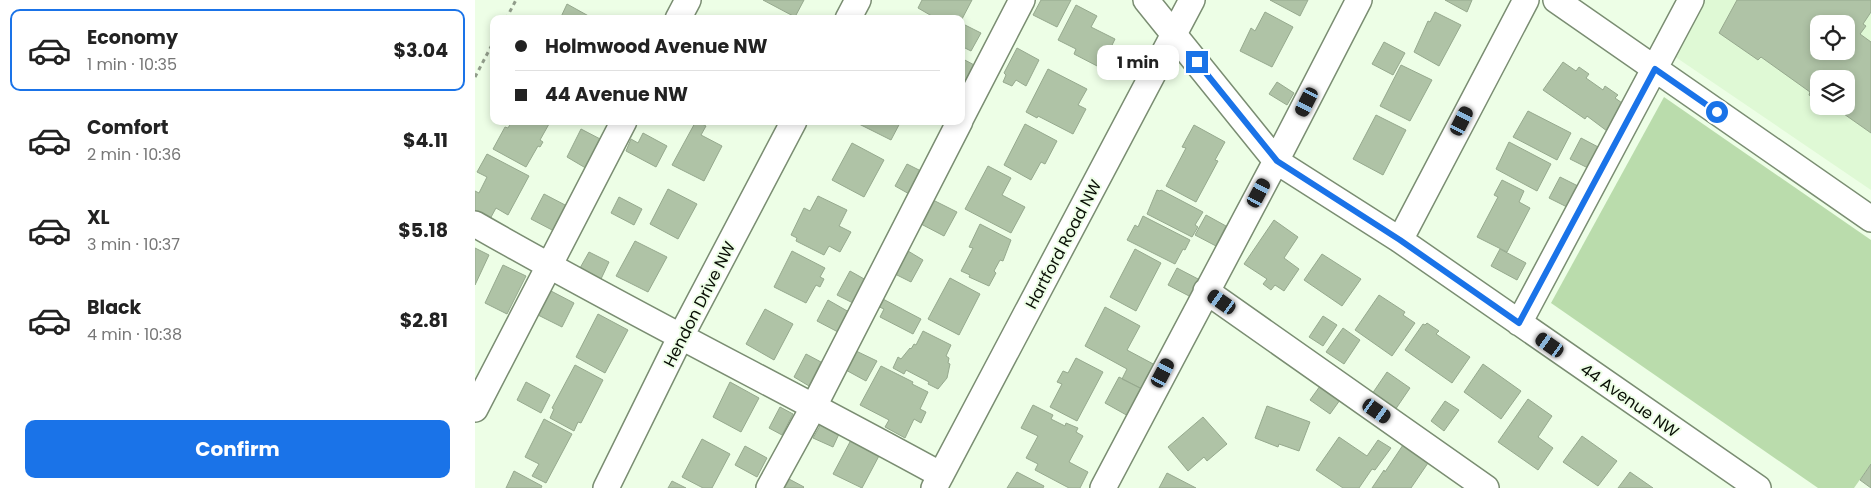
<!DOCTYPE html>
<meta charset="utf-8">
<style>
:root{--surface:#fff;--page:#f6f6f6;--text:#222;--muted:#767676;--line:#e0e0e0;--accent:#1a73e8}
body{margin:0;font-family:Poppins,sans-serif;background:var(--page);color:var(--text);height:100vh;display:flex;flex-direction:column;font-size:19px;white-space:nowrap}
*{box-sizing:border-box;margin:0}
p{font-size:16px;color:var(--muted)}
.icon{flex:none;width:28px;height:28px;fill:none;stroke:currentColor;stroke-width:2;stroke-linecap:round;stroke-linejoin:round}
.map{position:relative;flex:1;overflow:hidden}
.drawer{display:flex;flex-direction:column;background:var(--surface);width:475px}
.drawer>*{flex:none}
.top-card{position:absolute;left:15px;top:15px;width:475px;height:110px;border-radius:10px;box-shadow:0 2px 8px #0003;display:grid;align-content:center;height:110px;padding:0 25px;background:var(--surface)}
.tools{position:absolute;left:1335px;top:15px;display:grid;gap:10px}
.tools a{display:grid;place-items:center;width:45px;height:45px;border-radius:10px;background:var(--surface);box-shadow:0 2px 8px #0003;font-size:25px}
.end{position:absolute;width:22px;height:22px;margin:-11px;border:6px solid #1a73e8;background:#fff;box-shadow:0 0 0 2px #fff}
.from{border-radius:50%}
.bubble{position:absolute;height:35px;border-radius:10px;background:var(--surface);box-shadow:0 2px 8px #0003;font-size:16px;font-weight:700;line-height:35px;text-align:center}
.car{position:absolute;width:15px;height:30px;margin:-15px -8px;border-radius:6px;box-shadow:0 0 4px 1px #0007;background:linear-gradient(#222 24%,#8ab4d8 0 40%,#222 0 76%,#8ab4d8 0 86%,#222 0)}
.top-card b{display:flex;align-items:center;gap:18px;height:48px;font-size:19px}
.top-card b+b{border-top:1px solid var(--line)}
.top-card i{width:12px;height:12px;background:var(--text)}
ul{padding:9px 0 0;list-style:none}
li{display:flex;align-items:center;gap:15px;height:82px;margin:0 10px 8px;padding:0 15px;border:2px solid transparent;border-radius:10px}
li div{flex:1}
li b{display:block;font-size:19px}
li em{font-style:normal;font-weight:700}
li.current{border-color:var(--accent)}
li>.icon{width:45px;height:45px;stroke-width:1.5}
.cta{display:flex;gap:10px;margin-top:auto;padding:10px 25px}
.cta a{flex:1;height:58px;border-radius:10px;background:var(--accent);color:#fff;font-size:20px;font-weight:700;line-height:58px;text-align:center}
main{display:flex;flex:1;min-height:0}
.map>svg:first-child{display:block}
.built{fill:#dff9d5;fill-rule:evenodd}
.green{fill:#badcac}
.building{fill:#afc3a6;stroke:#96a98e;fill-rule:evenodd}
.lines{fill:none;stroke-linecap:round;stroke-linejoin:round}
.minor-casing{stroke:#7a8d72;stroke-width:28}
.path{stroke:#909c8a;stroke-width:3;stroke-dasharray:4 4;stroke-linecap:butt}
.minor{stroke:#fff;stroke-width:25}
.route{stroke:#1a73e8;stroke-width:6}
.labels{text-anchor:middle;stroke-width:4;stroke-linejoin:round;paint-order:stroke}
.street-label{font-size:16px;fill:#080e05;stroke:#edfee6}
</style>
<main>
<section class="drawer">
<ul>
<li class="current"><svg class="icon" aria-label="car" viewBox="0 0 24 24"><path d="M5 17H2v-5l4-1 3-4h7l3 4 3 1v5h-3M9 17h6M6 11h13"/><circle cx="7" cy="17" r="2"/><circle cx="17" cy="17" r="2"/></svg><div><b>Economy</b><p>1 min · 10:35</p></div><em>$3.04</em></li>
<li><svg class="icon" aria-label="car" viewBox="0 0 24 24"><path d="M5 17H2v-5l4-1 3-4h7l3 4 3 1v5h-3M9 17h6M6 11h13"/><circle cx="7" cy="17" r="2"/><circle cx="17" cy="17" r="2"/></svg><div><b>Comfort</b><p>2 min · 10:36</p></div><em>$4.11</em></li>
<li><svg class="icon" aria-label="car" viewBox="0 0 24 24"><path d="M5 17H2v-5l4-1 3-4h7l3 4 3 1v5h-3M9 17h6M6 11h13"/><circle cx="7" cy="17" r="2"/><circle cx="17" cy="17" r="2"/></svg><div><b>XL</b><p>3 min · 10:37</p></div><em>$5.18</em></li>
<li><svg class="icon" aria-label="car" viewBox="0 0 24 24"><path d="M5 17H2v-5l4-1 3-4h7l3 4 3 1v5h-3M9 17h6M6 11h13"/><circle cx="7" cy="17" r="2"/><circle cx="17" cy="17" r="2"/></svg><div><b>Black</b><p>4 min · 10:38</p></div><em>$2.81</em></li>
</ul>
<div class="cta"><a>Confirm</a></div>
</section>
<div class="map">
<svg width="1396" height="488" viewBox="0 0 1396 488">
<rect width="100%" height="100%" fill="#edfee6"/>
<!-- built -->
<path class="built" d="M1228,0H1396V190L1199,56ZM1344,24H1371V51H1344ZM1344,79H1371V106H1344Z"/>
<!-- green -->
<path class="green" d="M1189,97L1396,240V464L1379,488H1343L1076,303Z"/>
<!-- building -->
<path class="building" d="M288,0H329L320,17Z
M447,0H497L487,19L479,16L477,19H462L443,8Z
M566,0H596L582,27L558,15Z
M795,0H833L825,16Z
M970,0H997L992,12Z
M1262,0H1396V12L1388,24L1391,26L1385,34L1396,42V133L1359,107L1356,111L1349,106H1371V79H1344V102L1334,95L1335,92L1286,57L1283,60L1244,33ZM1344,24H1371V51H1344Z
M92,4L119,19H85Z
M601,5L622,16L616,27L640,39L626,68L599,54L601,49L583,40Z
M790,12L818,27L797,67L765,51L776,28L780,31Z
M960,12L986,25L964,66L939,52L953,21L955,22Z
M486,23L506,33L496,51L486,46Z
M909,42L930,53L918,75L897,64Z
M542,48L564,60L551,86L541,80L537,86L528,82L531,75L529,73Z
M486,58L503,67L491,89L486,87Z
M1088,62L1101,71L1104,67L1114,74L1111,78L1128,90L1130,86L1143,95L1140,98L1150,105L1132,131L1112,116L1110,119L1068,90Z
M926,65L957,80L935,121L905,106Z
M573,69L612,89L603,105L611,109L598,134L563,116L562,118L551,112Z
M802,82L819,93L812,105L794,94Z
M1053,111L1096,133L1082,160L1038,137Z
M901,115L931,130L908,175L878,159Z
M37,121H68L74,124L65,140L68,142L65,147L63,146L51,167L18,149L30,127L33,128Z
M221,121L231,126L226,135L247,146L229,181L197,165Z
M386,121H426L416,140L384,124Z
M550,124L582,141L570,164L566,162L556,180L529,165Z
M719,125L750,142L740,160L743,161L721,202L691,186L711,148L707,147Z
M106,129L129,141L114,170L92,157Z
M168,133L192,146L181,167L151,151L156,139L163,143Z
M1106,138L1127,149L1117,170L1095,159Z
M1034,142L1076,164L1062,191L1021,169Z
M377,143L409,160L389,197L357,180Z
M12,154L54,176L33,215L21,208L15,219L0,211V191L4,193L12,177L2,172Z
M432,164L448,172L436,195L420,186Z
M513,166L536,178L527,195L550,207L536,233L490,209Z
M1085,177L1107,188L1096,209L1074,198Z
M1027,180L1049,191L1044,202L1055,208L1032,252L1002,237L1023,197L1019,195Z
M193,189L222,204L203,239L175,224Z
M682,190L685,191L686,190L728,212L720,225L723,227L717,237L672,214Z
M69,194L92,206L79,231L56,219Z
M343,196L372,210L364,226L376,232L365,252L354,246L349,255L321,241L322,238L316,235L329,208L335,211Z
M144,197L167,209L159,225L136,213Z
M458,200L482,212L469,236L446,224Z
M731,215L751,226L741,246L720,235Z
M668,216L715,240L710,250L708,249L700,264L652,240L660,225L663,227Z
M799,220L823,237L809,258L824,269L809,291L800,285L796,290L788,284L792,279L769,264Z
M505,224L536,240L528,261L525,260L519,271L521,273L514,286L494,277L495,275L486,271L498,248L494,247Z
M160,241L192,257L173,292L141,276Z
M0,248L14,255L0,285Z
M660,249L686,263L661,311L635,297Z
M1025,249L1051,263L1042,280L1016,266Z
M317,251L350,268L345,277L349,279L345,287L341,285L331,303L299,287Z
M433,251L448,260L436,282L420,274Z
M114,252L134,262L126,279L105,268Z
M847,254L886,279L867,306L829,280Z
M28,265L51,276L32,314L10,303Z
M702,268L725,280L716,297L693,285Z
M375,271L391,280L378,303L362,295Z
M475,278L505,294L484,335L453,319Z
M76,291L99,303L87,327L63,315Z
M904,295L930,312L928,315L940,323L917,356L880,330Z
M406,298L446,319L438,334L405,317L409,309L402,306Z
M353,300L374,312L363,332L342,321Z
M630,307L665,326L652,350L682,366L669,390L647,379L652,369L610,346Z
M290,309L318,324L299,360L271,344Z
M123,314L153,330L130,373L101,357Z
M848,316L862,325L848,346L834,337Z
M952,323L964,331L961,334L995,357L977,383L930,350L948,324L950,325Z
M868,328L885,340L869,364L851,352Z
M448,331L476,345L471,356L474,358L473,363L475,364L472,378L463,389L453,384L454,382L431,370L429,374L418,368L423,357L426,359L435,348L436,349L439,344L441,345Z
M379,350L402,361L391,381L369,369Z
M331,354L346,362L334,386L319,377Z
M601,358L628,372L602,421L575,407L587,384L582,382L588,371L593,373Z
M1008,364L1046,391L1026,419L989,392Z
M100,365L128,380L106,423L103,422L99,431L75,418L79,409L77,408Z
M406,366L438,382L437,384L453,392L445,409L451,412L446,423L439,419L430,438L410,427L414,420L385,405Z
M912,372L935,388L920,410L897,394Z
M644,377L669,390L655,417L630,403Z
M51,382L75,395L66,413L42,400Z
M255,382L284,398L266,432L238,417Z
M845,386L865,400L855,414L835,400Z
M1053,399L1077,416L1063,437L1078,448L1063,470L1023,442Z
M970,401L984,410L969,431L956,421Z
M558,405L578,415L576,419L590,426L591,423L603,428L601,432L608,436L594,462L613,472L605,488H594L560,470L563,464L551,458L563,436L546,428Z
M792,406L835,422L824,451L804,444L803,447L780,438Z
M305,407L318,414L307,435L294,428Z
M728,417L752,444L732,461L729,457L713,471L693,447Z
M69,419L97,434L71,483L57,476L64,464L50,457Z
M346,424L364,434L358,447L338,438Z
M1107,436L1142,461L1123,486L1088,462Z
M864,437L892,456L903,440L916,448L900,470L897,469L884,488H868L841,470Z
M227,439L255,454L237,488H228L207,477Z
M376,440L405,454L387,488L358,474Z
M928,445L953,463L936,488H897L909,470L910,472Z
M270,446L292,458L282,477L260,465Z
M1396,464V488L1385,480Z
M39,471L67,486L66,488H31Z
M542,472L569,486L568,488H532Z
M1155,472L1178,488H1143Z
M692,473L721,488H684Z
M314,479L329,487L328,488H309Z
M197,481L211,488H193Z"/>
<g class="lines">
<defs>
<path id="minor" d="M671,0L801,161L925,240L1283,488
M1081,0L1396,219
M203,19L213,0
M373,19L383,0
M486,118L547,0
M0,224C153,312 311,390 466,475
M925,240L1051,0
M731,291L1011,488
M1044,323L1216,0
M0,409L149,121
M131,488L206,336L319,121
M294,488L339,406L485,121
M459,488L717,0
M628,488L801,161L884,0"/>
</defs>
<!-- minor casing -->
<use href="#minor" class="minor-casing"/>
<!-- path -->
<path class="path" d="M31,19L41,0
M0,77L19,41"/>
<!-- minor -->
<use href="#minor" class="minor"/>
</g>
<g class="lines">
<!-- route -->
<path class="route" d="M722,62L802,161L925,240L1044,323L1180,69L1242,112"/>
</g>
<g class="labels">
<!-- street labels -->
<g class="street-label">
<text transform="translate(588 244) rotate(-62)" y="6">Hartford Road NW</text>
<text transform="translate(224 304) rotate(-63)" y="6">Hendon Drive NW</text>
<text transform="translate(1155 400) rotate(35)" y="6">44 Avenue NW</text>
</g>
</g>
</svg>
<div class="tools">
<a><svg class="icon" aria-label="locate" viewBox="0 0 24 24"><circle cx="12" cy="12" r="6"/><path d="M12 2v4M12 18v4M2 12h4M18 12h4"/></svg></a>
<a><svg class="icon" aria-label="layers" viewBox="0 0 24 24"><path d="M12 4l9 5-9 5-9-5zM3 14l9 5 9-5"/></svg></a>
</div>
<i class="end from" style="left:1242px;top:112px"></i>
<i class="end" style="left:722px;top:62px"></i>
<div class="bubble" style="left:622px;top:45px;width:82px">1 min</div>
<i class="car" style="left:832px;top:102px;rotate:207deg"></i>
<i class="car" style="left:987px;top:121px;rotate:27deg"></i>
<i class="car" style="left:784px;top:193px;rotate:28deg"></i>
<i class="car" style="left:747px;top:302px;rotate:305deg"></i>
<i class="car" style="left:1075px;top:345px;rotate:305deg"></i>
<i class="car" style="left:688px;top:373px;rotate:28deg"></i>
<i class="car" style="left:902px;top:411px;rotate:125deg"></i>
<div class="top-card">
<b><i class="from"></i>Holmwood Avenue NW</b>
<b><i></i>44 Avenue NW</b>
</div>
</div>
</main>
